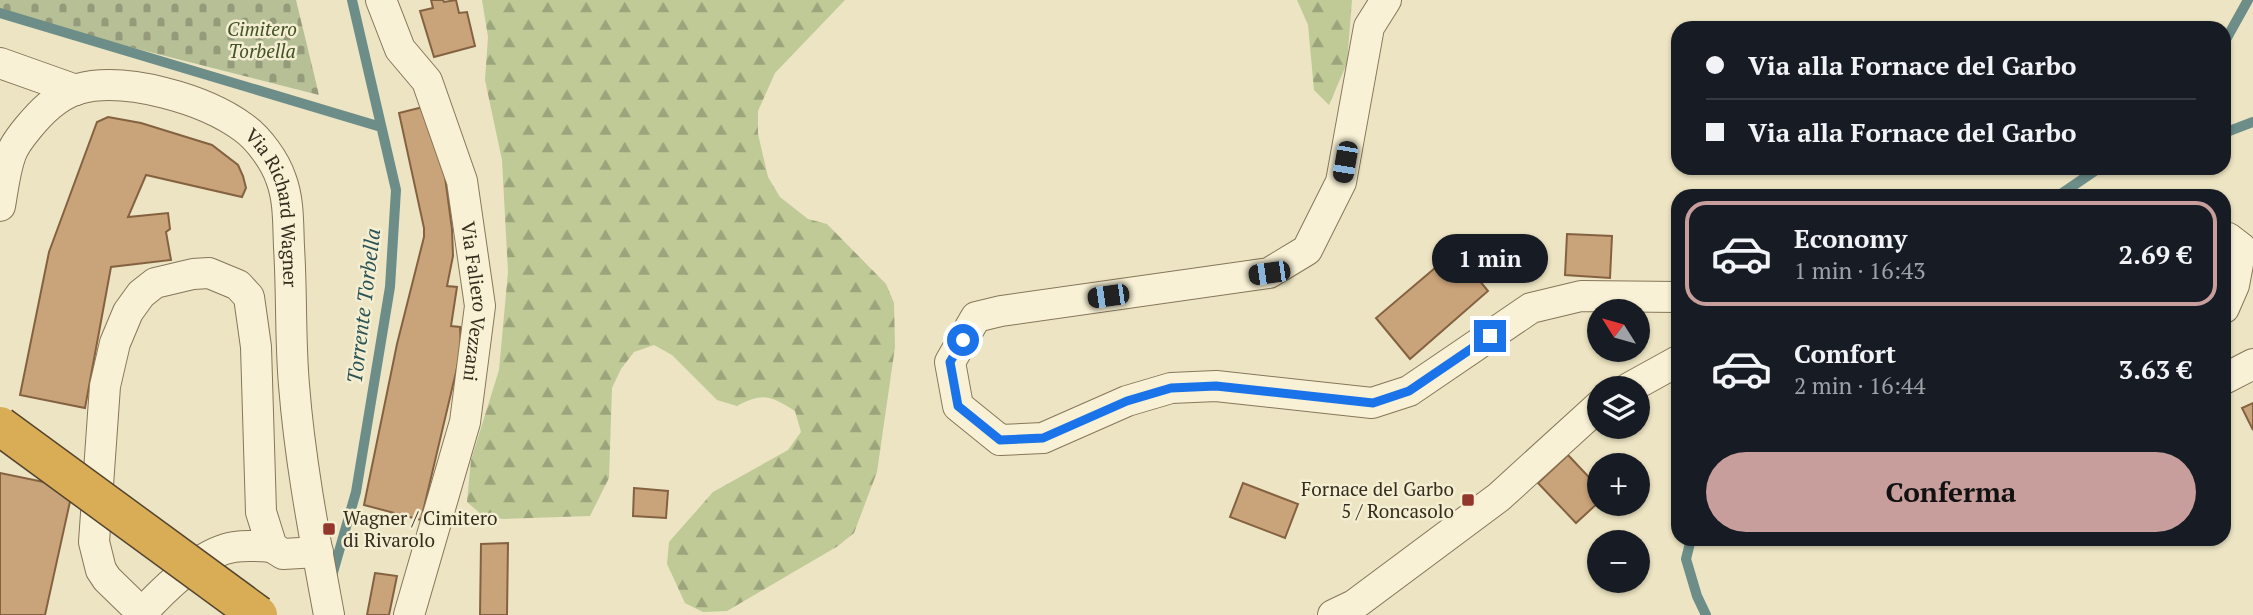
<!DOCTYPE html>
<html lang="it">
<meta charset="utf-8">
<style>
:root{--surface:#171b24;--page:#20242c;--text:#f1f3f6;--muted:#9ea1a6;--line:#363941;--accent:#c79e9b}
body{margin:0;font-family:"PT Serif",serif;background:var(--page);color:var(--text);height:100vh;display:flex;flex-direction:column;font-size:26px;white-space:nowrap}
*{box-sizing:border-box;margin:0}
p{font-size:23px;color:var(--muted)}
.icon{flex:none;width:38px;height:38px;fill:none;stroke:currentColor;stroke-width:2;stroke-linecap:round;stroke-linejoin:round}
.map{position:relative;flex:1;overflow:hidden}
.sheet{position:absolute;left:1671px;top:189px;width:560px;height:357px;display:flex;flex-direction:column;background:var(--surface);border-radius:21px;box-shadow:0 2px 5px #0004}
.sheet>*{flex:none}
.guide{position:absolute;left:1671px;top:21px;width:560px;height:154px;border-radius:21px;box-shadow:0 2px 5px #0004;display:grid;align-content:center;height:154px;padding:0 35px;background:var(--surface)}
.needle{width:46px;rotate:307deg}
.controls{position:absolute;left:1587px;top:299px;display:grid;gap:14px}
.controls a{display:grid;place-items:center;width:63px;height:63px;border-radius:50%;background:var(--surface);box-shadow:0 2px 5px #0004;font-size:35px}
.end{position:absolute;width:32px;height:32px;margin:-16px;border:9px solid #1a73e8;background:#fff;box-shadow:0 0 0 4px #fff}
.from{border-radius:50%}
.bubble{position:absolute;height:49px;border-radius:24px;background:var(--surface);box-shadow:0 2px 5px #0004;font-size:23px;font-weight:800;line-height:49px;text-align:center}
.car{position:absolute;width:21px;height:42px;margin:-21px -10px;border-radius:9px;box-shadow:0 0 5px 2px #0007;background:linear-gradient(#222 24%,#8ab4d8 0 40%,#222 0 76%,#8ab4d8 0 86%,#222 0)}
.guide b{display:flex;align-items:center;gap:24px;height:66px;font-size:26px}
.guide b+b{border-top:2px solid var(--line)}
.guide i{width:18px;height:18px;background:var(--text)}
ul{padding:12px 0 0;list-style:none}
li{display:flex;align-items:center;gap:21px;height:105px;margin:0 14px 10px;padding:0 21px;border:4px solid transparent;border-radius:21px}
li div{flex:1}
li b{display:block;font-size:26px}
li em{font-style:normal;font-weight:800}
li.selected{border-color:var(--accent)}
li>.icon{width:63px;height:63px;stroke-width:1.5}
.cta{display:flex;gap:14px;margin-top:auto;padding:14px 35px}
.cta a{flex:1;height:80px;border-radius:42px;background:var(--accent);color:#111;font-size:28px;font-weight:800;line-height:80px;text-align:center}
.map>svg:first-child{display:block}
.forest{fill:url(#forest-firs)}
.cemetery{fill:url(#cemetery-stones)}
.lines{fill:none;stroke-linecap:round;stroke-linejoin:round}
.stream{stroke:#6c8d88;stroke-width:10}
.building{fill:#c9a379;stroke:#846241;stroke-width:2}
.minor-casing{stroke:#86765a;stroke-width:32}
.minor{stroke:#f8f1d5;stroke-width:30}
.highway-bridge-casing{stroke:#54432e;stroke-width:41;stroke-linecap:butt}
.highway-bridge{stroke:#d9ad55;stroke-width:38}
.route{stroke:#1a73e8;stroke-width:9}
.poi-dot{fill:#93362c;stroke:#f4eed2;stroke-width:2.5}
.labels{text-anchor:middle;stroke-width:5;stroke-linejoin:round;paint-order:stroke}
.park-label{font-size:19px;font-style:italic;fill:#425225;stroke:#f4eed2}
.street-label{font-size:19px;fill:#362c1e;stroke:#f4eed2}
.poi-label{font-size:19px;fill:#362c1e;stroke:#f4eed2;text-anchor:end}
.water-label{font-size:21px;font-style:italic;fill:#2d5455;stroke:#f4eed2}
</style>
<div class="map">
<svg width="2253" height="615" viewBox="0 0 2253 615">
<defs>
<pattern id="forest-firs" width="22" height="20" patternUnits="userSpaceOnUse" patternTransform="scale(1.75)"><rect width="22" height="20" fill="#bfca97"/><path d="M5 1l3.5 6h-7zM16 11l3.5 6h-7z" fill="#9ca47b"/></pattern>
<pattern id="cemetery-stones" width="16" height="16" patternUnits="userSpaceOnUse" patternTransform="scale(1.75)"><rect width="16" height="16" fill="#b6bf96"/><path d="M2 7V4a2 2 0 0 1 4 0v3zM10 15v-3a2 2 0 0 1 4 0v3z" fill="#959b7a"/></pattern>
</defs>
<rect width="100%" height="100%" fill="#ece4c2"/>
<!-- forest -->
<path class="forest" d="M482,0H845L775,73L758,111V134L768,177L780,197L808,219L827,224L886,284L894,303L895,347L877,472L854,533L838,546L727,611L703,612L685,603L667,564L669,542L713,492L788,450L801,432L795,411C770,396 764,392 737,406L717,400L672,355L654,345L634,352L621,369L612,388L609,478L590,516L503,519L482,515L467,502L471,460L499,370L508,272L502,160L485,80L488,37Z
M1297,0H1352L1347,63L1329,105L1314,90L1308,25Z"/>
<!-- cemetery -->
<path class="cemetery" d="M0,0H296L319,95L0,14Z"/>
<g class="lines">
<!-- stream -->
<path class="stream" d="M0,13L381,127
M2224,43L2248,0
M2224,133L2253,122
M2058,196L2099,168
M1691,539L1686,559L1697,596L1706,615
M332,576L356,492L390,287L396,190L352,0"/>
</g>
<!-- building -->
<path class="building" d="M431,0H443L444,2L456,0L459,13L467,12L475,46L434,57L420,11L433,8Z
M427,106L445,177L452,229L453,256L447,286L457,287L451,326L460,327L461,351L421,520L364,505L397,344L424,237V228L399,113Z
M108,117L141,123L212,145L238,165L243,176L246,188L242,197L146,175L128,217L168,213L170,229L166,232L171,260L111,267L85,408L20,395L49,252L97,122Z
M1567,234L1612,236L1610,278L1565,275Z
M1455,251L1488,291L1410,359L1376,318Z
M2253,403V430L2242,408Z
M1568,455L1600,489V501L1576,523L1538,483Z
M0,473L73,488L45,615H0Z
M1243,483L1298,504L1285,538L1230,517Z
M634,488L668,491L666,518L633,516Z
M508,543L507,615H480L481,544Z
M375,573L397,576L389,615H367Z"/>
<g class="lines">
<defs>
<g id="minor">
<path id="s1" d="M381,0L400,49L427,81L462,181L480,306L465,422L409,615"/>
<path d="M1386,0L1369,27L1341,182L1307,250L1269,273L1001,311L976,317L950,362L958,406L1000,440L1043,438L1127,401L1171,388L1216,386L1372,403L1409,391L1531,308L1581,296L1678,297"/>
<path d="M0,63L76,90"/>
<path id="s2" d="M0,206C3,189 5,170 11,154C16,140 38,115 50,105C57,99 69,92 78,89C125,76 205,99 244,128C259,139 275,161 281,179C289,200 288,224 289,247C292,293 290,339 294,385C300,462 315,539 329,615"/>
<path d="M2224,240L2228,238L2241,248L2234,285L2224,308"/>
<path d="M2224,379L2253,364"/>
<path d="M1629,388L1678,361"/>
<path d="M142,613C164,589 201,552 234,547C247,545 260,546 272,547"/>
<path d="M144,615L107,579L101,570L94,542L105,386L115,343L128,312L141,294L155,283L193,274L209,273L238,285L249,297L256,347L261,512L272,547L283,554L318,552"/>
<path d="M1333,615L1354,605L1499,497L1600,405"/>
</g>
</defs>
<!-- minor casing -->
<use href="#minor" class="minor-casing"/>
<!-- minor -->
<use href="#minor" class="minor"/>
<defs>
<path id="highway-bridge" d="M0,426L258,615"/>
</defs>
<!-- highway-bridge casing -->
<use href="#highway-bridge" class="highway-bridge-casing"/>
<!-- highway-bridge -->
<use href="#highway-bridge" class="highway-bridge"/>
</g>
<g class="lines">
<!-- route -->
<path class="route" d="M963,340L950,362L958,406L1000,440L1043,438L1127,401L1171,388L1216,386L1373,403L1409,391L1490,336"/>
</g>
<!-- markers -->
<g class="poi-dot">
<rect x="1461" y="493" width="14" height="14" rx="3.5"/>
<rect x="322" y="522" width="14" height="14" rx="3.5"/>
</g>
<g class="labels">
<!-- park labels -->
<g class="park-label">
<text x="262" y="36">Cimitero<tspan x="262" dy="22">Torbella</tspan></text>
</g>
<!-- street labels -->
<g class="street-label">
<text dy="7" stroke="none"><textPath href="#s2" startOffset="413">Via Richard Wagner</textPath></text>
<text dy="7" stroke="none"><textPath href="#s1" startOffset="322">Via Faliero Vezzani</textPath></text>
</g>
<!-- poi labels -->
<g class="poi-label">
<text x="1454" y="496">Fornace del Garbo<tspan x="1454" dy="22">5 / Roncasolo</tspan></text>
<text x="343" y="525" text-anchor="start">Wagner / Cimitero<tspan x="343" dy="22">di Rivarolo</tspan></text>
</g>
<!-- water labels -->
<g class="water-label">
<text transform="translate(364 306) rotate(-83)" y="7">Torrente Torbella</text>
</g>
</g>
</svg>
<div class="controls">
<a><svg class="needle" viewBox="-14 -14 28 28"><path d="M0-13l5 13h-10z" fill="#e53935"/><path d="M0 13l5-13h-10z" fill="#9ea1a6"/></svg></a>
<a><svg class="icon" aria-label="layers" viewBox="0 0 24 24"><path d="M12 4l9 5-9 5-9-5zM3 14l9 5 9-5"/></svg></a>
<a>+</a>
<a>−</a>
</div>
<i class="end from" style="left:963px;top:340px"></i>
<i class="end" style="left:1490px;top:336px"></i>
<div class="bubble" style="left:1432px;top:234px;width:116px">1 min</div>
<i class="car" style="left:1345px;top:162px;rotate:190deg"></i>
<i class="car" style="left:1269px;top:273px;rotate:262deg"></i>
<i class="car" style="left:1108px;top:296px;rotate:262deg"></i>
<div class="guide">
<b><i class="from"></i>Via alla Fornace del Garbo</b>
<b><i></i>Via alla Fornace del Garbo</b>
</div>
<section class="sheet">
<ul>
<li class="selected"><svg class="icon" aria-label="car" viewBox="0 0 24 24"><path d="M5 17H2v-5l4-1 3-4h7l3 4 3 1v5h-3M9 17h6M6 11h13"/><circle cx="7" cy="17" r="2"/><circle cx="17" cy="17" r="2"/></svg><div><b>Economy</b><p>1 min · 16:43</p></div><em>2.69 €</em></li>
<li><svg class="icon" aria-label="car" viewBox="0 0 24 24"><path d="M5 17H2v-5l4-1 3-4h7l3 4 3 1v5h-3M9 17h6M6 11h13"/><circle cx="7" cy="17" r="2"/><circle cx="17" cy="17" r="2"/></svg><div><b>Comfort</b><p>2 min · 16:44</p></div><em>3.63 €</em></li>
</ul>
<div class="cta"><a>Conferma</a></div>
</section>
</div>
